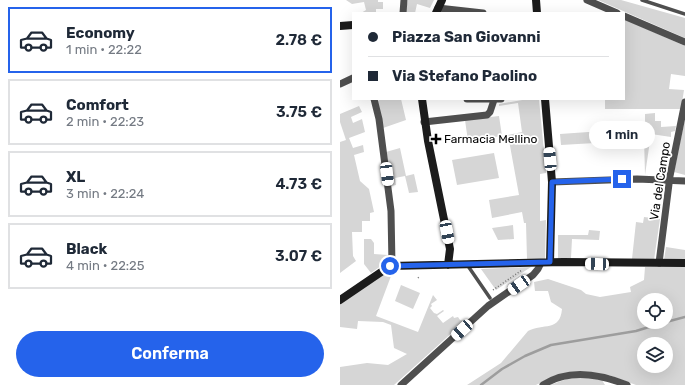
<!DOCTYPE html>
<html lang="it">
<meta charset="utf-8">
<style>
:root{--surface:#fff;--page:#f2f2f3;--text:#1f2937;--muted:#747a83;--line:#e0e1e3;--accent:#2563eb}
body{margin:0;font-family:Rubik,sans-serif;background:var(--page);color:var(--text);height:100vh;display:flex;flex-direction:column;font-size:15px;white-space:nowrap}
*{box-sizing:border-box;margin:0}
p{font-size:13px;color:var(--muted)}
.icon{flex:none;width:22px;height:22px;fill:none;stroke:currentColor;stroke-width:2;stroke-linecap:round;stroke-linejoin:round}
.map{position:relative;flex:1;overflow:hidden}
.details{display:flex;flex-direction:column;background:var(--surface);width:340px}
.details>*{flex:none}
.top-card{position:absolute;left:12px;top:12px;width:273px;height:88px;border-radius:0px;box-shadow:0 4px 16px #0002;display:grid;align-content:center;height:88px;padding:0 16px;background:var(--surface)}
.fabs{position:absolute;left:297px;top:293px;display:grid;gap:8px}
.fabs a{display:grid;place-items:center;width:36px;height:36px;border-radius:50%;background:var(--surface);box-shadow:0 4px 16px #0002;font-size:20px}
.end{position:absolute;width:18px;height:18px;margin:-9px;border:5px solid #2563eb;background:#fff;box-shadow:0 0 0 2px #fff}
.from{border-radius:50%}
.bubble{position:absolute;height:28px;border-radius:14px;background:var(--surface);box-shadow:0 4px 16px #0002;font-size:13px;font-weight:600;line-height:28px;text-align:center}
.car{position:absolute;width:12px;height:24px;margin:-12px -6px;border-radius:5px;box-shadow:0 0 3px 1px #0007;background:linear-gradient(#fff 24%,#345 0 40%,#fff 0 76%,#345 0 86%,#fff 0)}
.top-card b{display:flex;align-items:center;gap:14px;height:38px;font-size:15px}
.top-card b+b{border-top:1px solid var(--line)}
.top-card i{width:10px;height:10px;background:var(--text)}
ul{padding:7px 0 0;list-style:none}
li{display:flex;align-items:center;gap:12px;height:66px;margin:0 8px 6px;padding:0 8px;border:2px solid var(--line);border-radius:0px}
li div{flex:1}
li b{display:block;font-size:15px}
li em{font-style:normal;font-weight:600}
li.selected{border-color:var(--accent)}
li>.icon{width:36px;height:36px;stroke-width:1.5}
.cta{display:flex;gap:8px;margin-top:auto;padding:8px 16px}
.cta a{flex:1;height:46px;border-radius:24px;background:var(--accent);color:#fff;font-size:16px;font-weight:600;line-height:46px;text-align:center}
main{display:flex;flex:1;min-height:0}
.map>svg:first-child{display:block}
.green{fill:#d6d6d6;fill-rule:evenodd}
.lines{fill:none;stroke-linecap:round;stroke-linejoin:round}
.stream{stroke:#9d9d9d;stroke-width:2.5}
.path{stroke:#717171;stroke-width:1.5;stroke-dasharray:1 2;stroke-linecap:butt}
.lane{stroke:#4f4f4f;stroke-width:3.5}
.street{stroke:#4f4f4f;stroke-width:7}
.secondary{stroke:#1c1c1c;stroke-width:8}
.route{stroke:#2563eb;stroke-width:5}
.poi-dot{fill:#000;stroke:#fff;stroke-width:1.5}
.labels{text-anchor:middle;stroke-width:3.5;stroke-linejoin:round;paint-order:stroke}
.poi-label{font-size:12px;fill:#000;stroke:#fff;text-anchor:start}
.street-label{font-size:12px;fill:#000;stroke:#fff}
</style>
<main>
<section class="details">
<ul>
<li class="selected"><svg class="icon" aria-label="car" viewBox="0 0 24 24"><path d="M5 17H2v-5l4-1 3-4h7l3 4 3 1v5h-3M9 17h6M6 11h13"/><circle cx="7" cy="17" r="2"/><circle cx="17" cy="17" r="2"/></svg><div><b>Economy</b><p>1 min · 22:22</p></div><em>2.78 €</em></li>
<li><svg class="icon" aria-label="car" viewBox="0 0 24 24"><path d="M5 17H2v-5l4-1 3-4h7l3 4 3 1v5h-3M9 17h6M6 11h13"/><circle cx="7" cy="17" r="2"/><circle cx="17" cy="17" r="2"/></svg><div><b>Comfort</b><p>2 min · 22:23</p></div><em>3.75 €</em></li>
<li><svg class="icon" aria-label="car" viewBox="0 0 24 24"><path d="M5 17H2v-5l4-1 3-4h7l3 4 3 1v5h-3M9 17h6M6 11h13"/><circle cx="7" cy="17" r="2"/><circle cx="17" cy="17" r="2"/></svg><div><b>XL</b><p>3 min · 22:24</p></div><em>4.73 €</em></li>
<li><svg class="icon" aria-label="car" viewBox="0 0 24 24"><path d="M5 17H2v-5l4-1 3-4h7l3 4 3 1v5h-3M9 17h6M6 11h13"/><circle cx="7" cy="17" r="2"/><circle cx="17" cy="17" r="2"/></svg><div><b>Black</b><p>4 min · 22:25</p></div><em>3.07 €</em></li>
</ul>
<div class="cta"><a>Conferma</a></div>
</section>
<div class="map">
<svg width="345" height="385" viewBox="0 0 345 385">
<rect width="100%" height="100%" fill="#fff"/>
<!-- green -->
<path class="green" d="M6,0H38V2H43V9H36V13H21L26,10L24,2L12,4Z
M68,0H94L90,8L77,4L75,13H65Z
M258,0H281L345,18V38Z
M284,19L345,46V76L331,74L329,89L344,90L341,109H265V99H284Z
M42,99H61L66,120L43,128L37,101Z
M188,99H199L206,173L200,174V221L206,220L205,259H187L186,223H184L182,212L152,218L149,200L179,195L168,135L182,132L178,103L159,106V104Z
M19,106L22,112L11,117L13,123L22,119L25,132L9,138L13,148L23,145L24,152L14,155L20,181L29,189L34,212L30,213V221H22V232H12L13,256L16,261L0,273V142L6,140L0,122V114Z
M315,113V121H321V127L336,126L335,131L331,132V137L311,134L305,175L304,138L272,139V142L221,145L220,134L305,128V114Z
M159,116L162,136L128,141L125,120Z
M345,119V175L334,172Z
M60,148L66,176L74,174L78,192L69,193L65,176L55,178L56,185L51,186L46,152Z
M154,153L159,178L117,185L112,160Z
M304,217L320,219L314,260L292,259L296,222L303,223Z
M173,225L174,239L158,240L152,228Z
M249,230L260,231L259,240L232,239L231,258H218V235H248Z
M24,239H31L34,243V254L48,255V261L31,273L24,264Z
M326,247L345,250V260H324Z
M345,266V385H296L269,375H216L196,385H127L161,363L188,331C203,323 220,332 222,309L211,302L208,291H195L194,282L208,279L241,290L246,294L260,297L291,292L290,287L304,280L305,267ZM304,300H326V322H304ZM304,344H326V366H304Z
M191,267L156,290L141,269Z
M54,268L36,316L78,332L93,295L97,300L91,304L92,306L90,308L94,313L97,314L103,310L104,311L97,316L103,323L113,316L114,318L118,317L120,320L125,321L54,385H0V367L27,363L48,365L67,354L54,348L51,325L43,322L18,321L17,329L0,327V304L49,270Z
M61,285L80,293L73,309L55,301Z
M246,377L262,380L265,385H210L227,379Z"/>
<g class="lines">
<!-- stream -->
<path class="stream" d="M326,322L345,317
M141,385L162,369L185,356L211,345L296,331L325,322"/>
<!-- path -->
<path class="path" d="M78,278L79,277
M153,290L182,270"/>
<!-- lane -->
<path class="lane" d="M302,0L345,14
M128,266L150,298"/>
<!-- street -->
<path class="street" d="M247,0L277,13
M98,8L143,13
M63,13L64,0
M284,16L345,42
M0,84L13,78
M34,99L39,119L51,211L52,265
M127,99H161
M84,122L147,115L150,112L154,100
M212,182L297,179L345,181
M319,263L330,176L345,102
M61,385L148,306L193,275L198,269L201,263
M203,385C229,368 260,374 287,385"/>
<!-- secondary -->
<path class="secondary" d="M196,0L197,13
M96,13L102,0
M0,26L13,25
M82,99L88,141L110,249L108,265
M205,99L212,182L210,262
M0,300L50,266L223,262L345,263"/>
</g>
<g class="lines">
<!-- route -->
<path class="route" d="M50,266L210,262L212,182L282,179"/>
</g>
<!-- markers -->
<path class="poi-dot" d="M94 133h4v4h4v4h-4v4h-4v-4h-4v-4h4z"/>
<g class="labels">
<!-- poi labels -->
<g class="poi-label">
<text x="104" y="143">Farmacia Mellino</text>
</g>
<!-- street labels -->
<g class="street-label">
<text transform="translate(320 181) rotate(-81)" y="4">Via del Campo</text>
</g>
</g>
</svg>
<div class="fabs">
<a><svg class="icon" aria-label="locate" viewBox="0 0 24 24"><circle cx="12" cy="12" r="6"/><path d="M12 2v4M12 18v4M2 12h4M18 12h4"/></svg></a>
<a><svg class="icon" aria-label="layers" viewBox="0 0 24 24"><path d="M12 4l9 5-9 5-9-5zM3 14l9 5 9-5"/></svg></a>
</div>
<i class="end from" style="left:50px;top:266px"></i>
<i class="end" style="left:282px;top:179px"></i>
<div class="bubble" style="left:249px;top:121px;width:66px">1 min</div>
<i class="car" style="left:210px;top:159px;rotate:355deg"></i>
<i class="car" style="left:47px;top:174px;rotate:173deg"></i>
<i class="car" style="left:107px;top:232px;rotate:169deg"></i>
<i class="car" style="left:257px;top:264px;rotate:272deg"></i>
<i class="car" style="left:179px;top:285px;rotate:236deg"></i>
<i class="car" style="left:122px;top:330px;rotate:228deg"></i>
<div class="top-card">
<b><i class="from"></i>Piazza San Giovanni</b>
<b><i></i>Via Stefano Paolino</b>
</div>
</div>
</main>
